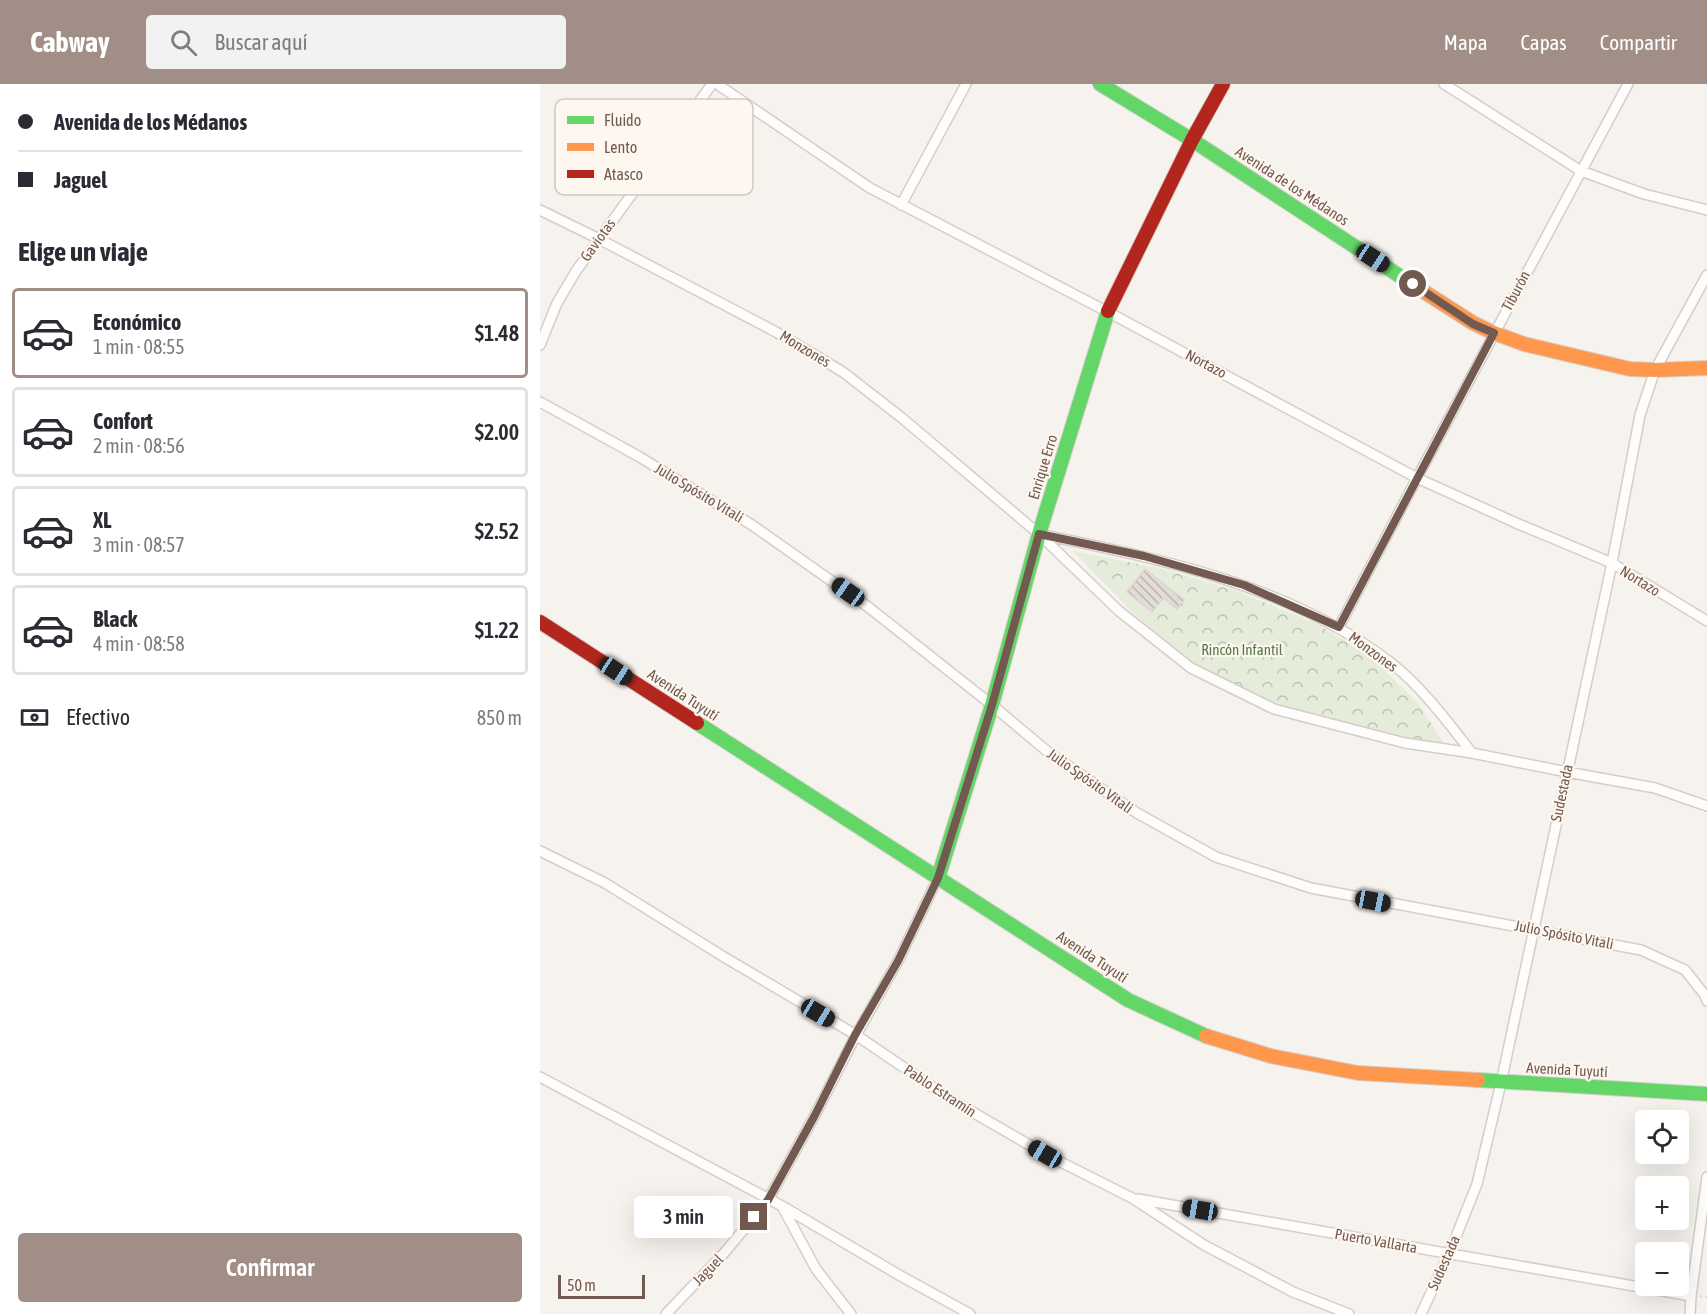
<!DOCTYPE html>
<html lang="es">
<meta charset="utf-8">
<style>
:root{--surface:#fff;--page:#f2f2f3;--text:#2b2b33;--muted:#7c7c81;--line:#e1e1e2;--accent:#a18f87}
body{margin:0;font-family:"Asap Condensed",sans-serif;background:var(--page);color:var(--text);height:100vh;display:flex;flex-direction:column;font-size:22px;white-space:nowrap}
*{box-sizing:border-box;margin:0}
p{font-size:20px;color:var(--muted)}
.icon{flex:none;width:33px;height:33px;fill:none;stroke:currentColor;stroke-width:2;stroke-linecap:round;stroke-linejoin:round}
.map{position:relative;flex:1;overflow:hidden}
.drawer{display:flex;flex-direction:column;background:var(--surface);width:540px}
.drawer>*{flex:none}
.hud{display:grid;align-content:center;height:132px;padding:0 18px;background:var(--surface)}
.controls{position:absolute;left:1095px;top:1026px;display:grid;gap:12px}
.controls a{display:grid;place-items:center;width:54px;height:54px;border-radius:6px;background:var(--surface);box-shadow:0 6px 24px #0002;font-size:30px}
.scale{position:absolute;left:18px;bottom:15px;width:87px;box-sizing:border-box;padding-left:6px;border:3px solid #735a50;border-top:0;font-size:16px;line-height:21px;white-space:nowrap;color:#735a50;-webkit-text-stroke:4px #fdf7f0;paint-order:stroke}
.end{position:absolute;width:27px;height:27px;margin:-14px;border:8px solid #735a50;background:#fff;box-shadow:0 0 0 3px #fff}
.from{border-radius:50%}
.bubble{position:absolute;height:42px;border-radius:6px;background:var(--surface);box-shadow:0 6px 24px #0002;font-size:20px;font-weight:600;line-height:42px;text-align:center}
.car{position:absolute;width:18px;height:36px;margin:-18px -9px;border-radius:8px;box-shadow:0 0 4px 2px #0007;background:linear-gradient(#222 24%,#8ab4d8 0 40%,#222 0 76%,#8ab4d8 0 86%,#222 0)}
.hud b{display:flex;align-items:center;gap:21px;height:57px;font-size:22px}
.hud b+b{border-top:2px solid var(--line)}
.hud i{width:15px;height:15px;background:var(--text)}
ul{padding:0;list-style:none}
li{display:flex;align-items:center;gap:18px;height:90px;margin:0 12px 9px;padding:0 6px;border:3px solid var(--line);border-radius:6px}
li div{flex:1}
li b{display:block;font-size:22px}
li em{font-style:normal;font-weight:600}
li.active{border-color:var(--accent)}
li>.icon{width:54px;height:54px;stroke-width:1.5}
h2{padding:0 18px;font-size:27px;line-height:72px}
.pay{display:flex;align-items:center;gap:15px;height:66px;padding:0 18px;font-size:22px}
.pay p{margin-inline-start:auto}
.button{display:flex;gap:12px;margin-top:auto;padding:12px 18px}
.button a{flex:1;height:69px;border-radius:6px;background:var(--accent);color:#fff;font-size:24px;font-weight:600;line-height:69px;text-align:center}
header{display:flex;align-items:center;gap:36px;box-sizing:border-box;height:84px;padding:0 30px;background:var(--accent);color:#fff}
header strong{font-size:28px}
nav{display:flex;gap:33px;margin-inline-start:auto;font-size:21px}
.search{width:420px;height:54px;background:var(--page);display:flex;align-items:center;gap:15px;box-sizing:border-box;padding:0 21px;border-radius:6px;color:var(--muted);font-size:22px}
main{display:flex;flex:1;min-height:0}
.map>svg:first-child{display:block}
.park{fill:url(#park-crowns)}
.building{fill:url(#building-back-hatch);stroke:#dfd5d0;stroke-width:1.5}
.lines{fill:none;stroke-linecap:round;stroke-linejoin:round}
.street-casing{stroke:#d4cec9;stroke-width:12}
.fast-casing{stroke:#d6cfca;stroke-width:16}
.slow-casing{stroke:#d6cfca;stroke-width:16}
.jam-casing{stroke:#d6cfca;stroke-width:16}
.path{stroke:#d7d0cd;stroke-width:2;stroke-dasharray:1.5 4.5;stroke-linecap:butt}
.street{stroke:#fefdfc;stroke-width:9}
.fast{stroke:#63d668;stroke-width:14}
.slow{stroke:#ff974d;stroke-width:14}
.jam{stroke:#b3261e;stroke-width:14}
.route{stroke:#735a50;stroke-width:8}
.labels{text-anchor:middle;stroke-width:4.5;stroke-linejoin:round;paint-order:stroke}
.street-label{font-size:15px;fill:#735a50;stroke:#fdf7f0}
.park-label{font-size:15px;fill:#597849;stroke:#fdf7f0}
.key{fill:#fdf7f0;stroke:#d4c8c0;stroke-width:1.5}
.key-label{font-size:16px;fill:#735a50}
</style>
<header>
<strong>Cabway</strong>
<div class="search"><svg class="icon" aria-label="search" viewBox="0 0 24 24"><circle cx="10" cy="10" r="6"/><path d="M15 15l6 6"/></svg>Buscar aquí</div>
<nav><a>Mapa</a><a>Capas</a><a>Compartir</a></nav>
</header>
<main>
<section class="drawer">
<div class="hud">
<b><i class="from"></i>Avenida de los Médanos</b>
<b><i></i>Jaguel</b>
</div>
<h2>Elige un viaje</h2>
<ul>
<li class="active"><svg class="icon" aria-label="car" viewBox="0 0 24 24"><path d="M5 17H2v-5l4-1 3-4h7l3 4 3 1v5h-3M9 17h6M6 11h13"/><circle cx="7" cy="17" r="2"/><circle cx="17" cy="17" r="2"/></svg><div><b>Económico</b><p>1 min · 08:55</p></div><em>$1.48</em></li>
<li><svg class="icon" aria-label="car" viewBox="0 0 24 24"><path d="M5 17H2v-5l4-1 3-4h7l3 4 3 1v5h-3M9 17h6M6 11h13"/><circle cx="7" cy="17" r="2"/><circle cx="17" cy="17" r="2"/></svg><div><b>Confort</b><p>2 min · 08:56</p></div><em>$2.00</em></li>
<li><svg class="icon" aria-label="car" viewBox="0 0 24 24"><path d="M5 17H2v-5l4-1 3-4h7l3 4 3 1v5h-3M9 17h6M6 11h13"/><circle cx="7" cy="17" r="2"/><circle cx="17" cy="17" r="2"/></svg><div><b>XL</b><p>3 min · 08:57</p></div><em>$2.52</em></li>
<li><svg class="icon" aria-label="car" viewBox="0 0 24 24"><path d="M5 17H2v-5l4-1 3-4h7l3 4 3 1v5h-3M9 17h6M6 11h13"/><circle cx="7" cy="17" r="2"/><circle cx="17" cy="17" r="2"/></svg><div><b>Black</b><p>4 min · 08:58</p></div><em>$1.22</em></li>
</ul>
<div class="pay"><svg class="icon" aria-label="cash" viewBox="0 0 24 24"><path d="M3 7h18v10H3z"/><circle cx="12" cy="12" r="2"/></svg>Efectivo<p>850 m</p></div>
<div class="button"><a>Confirmar</a></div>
</section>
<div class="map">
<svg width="1167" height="1230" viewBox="0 0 1167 1230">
<defs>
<pattern id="park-crowns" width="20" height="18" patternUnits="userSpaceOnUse" patternTransform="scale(1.5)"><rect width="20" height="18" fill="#e5ecda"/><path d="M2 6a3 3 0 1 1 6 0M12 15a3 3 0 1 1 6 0" fill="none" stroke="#bec2b3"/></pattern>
<pattern id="building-back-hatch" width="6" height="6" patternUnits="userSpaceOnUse" patternTransform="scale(1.5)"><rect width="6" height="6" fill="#e3dbd5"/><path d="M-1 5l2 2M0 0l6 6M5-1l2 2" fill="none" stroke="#bcb5af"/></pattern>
</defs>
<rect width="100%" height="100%" fill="#f6f2ee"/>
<!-- park -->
<path class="park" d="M533,467L623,485L694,506L775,539L813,561L842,584L878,619L907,664L827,650L735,621L653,582L595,531Z"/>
<!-- building -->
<path class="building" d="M605,485L644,516L637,525L623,514L612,528L587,508Z"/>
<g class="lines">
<defs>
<path id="street" d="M177,0L330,104L568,228L877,394L976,439L1072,479L1167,537
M904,0L1041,87L1104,110L1167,126
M361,121L426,0
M0,126L59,155L236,248L303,288L362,334L499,450L579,527L651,584L734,625L865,659L932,669L1027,688L1115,704L1167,722
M0,261L17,219L36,187L172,0
M0,318L98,372L212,441L327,522L452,621L508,668L597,729L676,773L771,804L1101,866L1145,886L1164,910L1167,917
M499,450C621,475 749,501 850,578C882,603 907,637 932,669
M799,543L877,394L1088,0
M0,767L65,799L184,873L316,951L410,1015L505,1070L592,1114L664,1161L753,1208L809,1230
M0,993L242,1122L359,1191L430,1230
M598,1115L1151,1212
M243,1124L276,1185L311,1230
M126,1230L185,1168L228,1116L275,1031L316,951L358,877L398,794
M881,1230L909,1170L937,1100L961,999L1072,479L1100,331L1115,286L1167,191
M1150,1230L1151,1212L1167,1093"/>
<path id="fast" d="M560,0L652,56L872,200
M157,639L588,916L666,952
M398,794L452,621L499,450L568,227
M938,996L1167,1010"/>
<path id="slow" d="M872,200L933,239L954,249L984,260L1090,285L1115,286L1167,284
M666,952L731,972L818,989L938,996"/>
<path id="jam" d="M568,227L652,56L683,0
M0,538L157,639"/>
</defs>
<!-- street casing -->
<use href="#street" class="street-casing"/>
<!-- fast casing -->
<use href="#fast" class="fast-casing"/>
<!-- slow casing -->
<use href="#slow" class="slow-casing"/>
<!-- jam casing -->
<use href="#jam" class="jam-casing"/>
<!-- path -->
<path class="path" d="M1160,1212L1167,1213"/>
<!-- street -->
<use href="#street" class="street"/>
<!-- fast -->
<use href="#fast" class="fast"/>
<!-- slow -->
<use href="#slow" class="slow"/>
<!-- jam -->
<use href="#jam" class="jam"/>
</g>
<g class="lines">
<!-- route -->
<path class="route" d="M214,1133L228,1116L275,1031L315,951L358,877L398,794L452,621L499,450L604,472L704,501L799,543L954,249L933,240L873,200"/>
</g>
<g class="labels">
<!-- street labels -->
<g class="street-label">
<text transform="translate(752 102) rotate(33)" y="5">Avenida de los Médanos</text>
<text transform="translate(58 156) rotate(-54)" y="5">Gaviotas</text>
<text transform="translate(976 207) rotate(-62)" y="5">Tiburón</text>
<text transform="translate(265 265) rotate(31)" y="5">Monzones</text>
<text transform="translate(666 280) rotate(28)" y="5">Nortazo</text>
<text transform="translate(503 383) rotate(-73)" y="5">Enrique Erro</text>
<text transform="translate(159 409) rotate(31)" y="5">Julio Spósito Vitali</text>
<text transform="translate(1100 497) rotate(32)" y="5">Nortazo</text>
<text transform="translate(833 568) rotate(36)" y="5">Monzones</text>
<text transform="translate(143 611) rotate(33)" y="5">Avenida Tuyutí</text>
<text transform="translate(550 697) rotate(35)" y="5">Julio Spósito Vitali</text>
<text transform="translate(1022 709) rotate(-78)" y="5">Sudestada</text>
<text transform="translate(1024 851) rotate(11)" y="5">Julio Spósito Vitali</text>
<text transform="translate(552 873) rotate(33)" y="5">Avenida Tuyutí</text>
<text transform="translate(1027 986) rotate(3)" y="5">Avenida Tuyutí</text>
<text transform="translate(400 1007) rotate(33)" y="5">Pablo Estramín</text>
<text transform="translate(836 1157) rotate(10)" y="5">Puerto Vallarta</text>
<text transform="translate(904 1179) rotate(-66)" y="5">Sudestada</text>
<text transform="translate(168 1186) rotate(-46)" y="5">Jaguel</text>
</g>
<!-- park labels -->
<g class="park-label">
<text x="702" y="571">Rincón Infantil</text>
</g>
</g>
<!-- legend -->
<rect x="15" y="15" width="198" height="96" rx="9" class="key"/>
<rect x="27" y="32" width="27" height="8" fill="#63d668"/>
<rect x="27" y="59" width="27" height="8" fill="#ff974d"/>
<rect x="27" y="86" width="27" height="8" fill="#b3261e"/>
<g class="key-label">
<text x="64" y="42">Fluido</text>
<text x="64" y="69">Lento</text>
<text x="64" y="96">Atasco</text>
</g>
</svg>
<div class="controls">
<a><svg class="icon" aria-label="locate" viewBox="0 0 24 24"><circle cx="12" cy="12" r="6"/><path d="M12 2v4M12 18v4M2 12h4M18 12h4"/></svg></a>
<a>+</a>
<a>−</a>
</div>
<div class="scale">50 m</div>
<i class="end from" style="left:873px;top:200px"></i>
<i class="end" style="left:214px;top:1133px"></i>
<div class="bubble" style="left:94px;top:1112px;width:99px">3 min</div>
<i class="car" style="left:833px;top:174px;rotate:123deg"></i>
<i class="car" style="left:308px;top:508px;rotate:305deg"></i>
<i class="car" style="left:76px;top:587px;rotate:123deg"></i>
<i class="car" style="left:833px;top:817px;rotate:101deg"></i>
<i class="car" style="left:278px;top:929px;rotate:121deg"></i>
<i class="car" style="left:505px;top:1070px;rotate:300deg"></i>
<i class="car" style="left:660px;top:1126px;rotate:280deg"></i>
</div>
</main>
